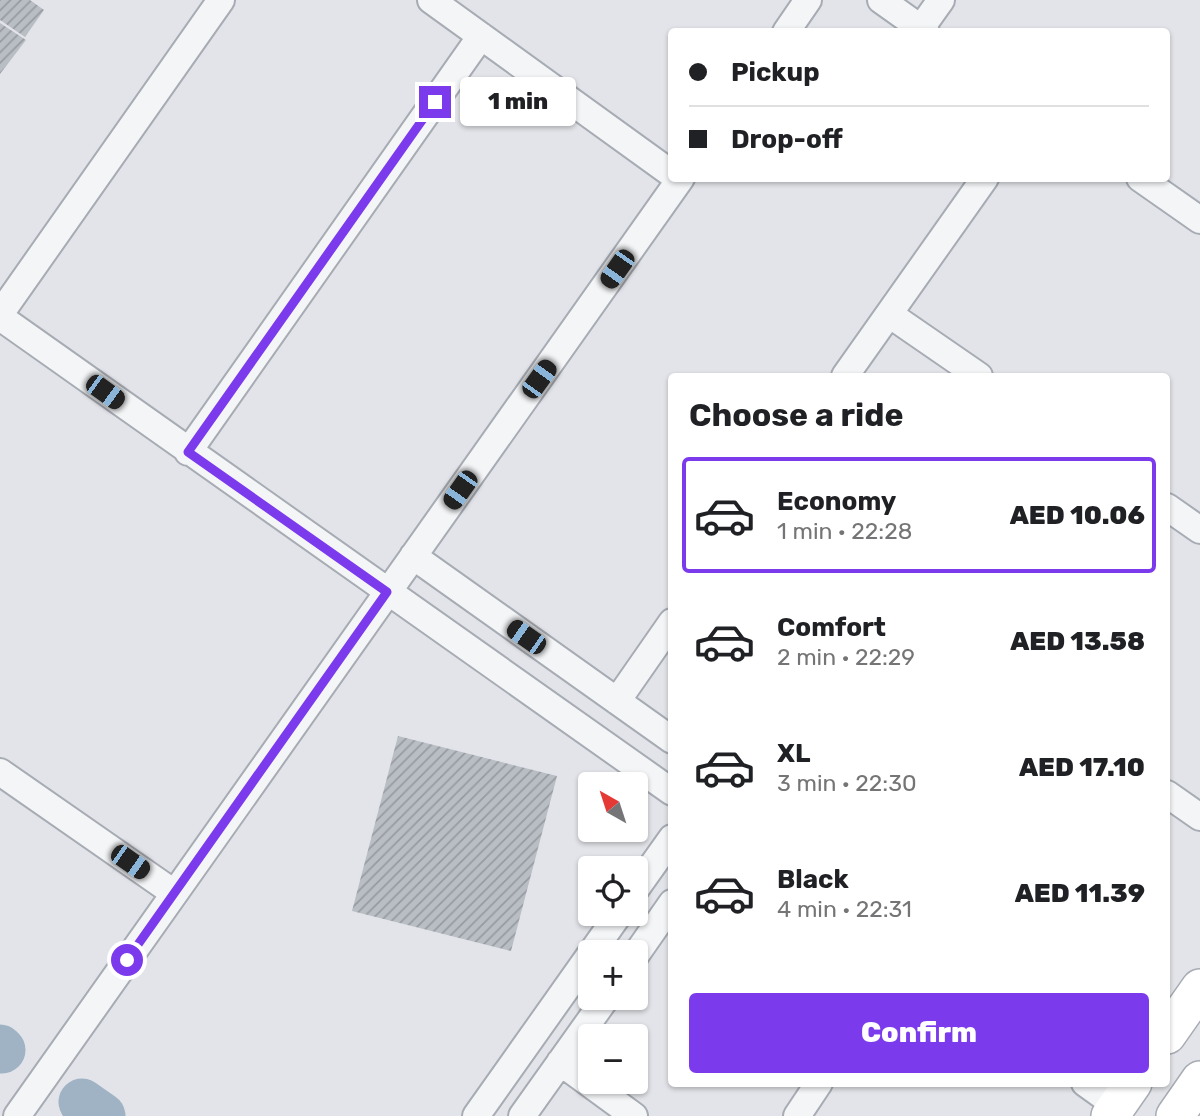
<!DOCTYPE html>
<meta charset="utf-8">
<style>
:root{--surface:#fff;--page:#f6f6f6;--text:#202124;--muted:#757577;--line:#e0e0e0;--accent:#7c3aed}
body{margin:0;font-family:Rubik,sans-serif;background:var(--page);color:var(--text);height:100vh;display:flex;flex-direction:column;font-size:26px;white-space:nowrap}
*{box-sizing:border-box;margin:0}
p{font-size:23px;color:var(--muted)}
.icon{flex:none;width:38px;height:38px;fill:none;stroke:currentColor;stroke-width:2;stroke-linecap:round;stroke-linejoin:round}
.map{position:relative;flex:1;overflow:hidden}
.drawer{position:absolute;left:668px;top:373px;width:502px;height:714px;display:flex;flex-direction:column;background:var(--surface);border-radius:7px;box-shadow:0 2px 5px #0004}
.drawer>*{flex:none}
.banner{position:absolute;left:668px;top:28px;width:502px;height:154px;border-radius:7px;box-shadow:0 2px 5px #0004;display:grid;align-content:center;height:154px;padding:0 21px;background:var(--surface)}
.needle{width:46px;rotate:321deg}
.tools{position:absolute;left:578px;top:772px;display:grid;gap:14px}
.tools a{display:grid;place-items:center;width:70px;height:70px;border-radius:7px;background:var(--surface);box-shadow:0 2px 5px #0004;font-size:35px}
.end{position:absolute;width:32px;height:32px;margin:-16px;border:9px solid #7c3aed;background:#fff;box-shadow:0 0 0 4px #fff}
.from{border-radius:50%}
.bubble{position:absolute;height:49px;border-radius:7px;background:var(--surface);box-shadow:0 2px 5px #0004;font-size:23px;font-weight:800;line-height:49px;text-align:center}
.car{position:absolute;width:21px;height:42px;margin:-21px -10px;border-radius:9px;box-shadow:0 0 5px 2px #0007;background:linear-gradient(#222 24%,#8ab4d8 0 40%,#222 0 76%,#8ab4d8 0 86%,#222 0)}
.banner b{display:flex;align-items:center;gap:24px;height:66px;font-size:26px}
.banner b+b{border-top:2px solid var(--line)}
.banner i{width:18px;height:18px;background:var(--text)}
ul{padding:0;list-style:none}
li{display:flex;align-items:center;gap:21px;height:116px;margin:0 14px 10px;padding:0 7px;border:4px solid transparent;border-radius:7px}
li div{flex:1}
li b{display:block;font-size:26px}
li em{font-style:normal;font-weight:800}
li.selected{border-color:var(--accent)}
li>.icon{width:63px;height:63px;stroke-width:1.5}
h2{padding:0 21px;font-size:32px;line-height:84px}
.cta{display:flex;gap:14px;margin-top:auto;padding:14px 21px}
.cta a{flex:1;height:80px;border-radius:7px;background:var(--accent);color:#fff;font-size:28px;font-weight:800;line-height:80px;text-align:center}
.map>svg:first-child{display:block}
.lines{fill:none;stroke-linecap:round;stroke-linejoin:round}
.river{stroke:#a0b3c5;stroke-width:47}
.building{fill:url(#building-hatch)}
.street-casing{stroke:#a7abb3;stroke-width:30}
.secondary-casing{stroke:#a7abb3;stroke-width:40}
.street{stroke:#f4f5f7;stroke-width:26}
.secondary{stroke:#fff;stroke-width:37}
.route{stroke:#7c3aed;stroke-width:9}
</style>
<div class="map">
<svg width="1200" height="1116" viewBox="0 0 1200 1116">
<defs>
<pattern id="building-hatch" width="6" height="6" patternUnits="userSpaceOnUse" patternTransform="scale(1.75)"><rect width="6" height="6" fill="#b9bec5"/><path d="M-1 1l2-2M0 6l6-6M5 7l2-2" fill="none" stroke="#979ba1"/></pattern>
</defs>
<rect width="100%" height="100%" fill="#e2e4e9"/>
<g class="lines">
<!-- river -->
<path class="river" d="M0,1048L2,1050
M82,1102L102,1116"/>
</g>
<!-- building -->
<path class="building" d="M0,0H30L44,10L25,37L0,20Z
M0,23L26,40L0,74Z
M398,736L557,776L511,951L352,911Z"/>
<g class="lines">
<defs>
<path id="street" d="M431,0L672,174
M881,0L926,32
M921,28L941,0
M786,32L808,0
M1140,178L1200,220
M0,314L221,0
M889,314L979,376
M0,317L672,792
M845,376L985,178
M188,452L481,36
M1167,507L1200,530
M413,556L672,740
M617,701L672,622
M0,772L174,893
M1167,794L1200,817
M635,890L672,838
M592,952L619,914
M635,956L672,903
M560,1062L634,1116
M1085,1083L1117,1106
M17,1116L681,178
M476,1116L590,955
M522,1116L606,998
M797,1116L819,1083"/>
<path id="secondary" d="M1167,1035L1200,988
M1110,1116L1133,1083
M1175,1116L1200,1080"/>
</defs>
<!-- street casing -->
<use href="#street" class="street-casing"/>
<!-- secondary casing -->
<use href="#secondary" class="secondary-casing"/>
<!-- street -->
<use href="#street" class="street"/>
<!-- secondary -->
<use href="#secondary" class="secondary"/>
</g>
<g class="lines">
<!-- route -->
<path class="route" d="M127,960L387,592L188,452L435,102"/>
</g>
</svg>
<div class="tools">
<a><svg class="needle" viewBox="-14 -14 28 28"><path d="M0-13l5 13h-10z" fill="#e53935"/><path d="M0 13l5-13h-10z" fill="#757577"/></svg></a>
<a><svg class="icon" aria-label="locate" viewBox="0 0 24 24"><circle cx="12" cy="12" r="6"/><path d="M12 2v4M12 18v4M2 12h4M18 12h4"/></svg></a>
<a>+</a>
<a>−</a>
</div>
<i class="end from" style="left:127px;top:960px"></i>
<i class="end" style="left:435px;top:102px"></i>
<div class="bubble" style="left:460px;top:77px;width:116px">1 min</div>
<i class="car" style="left:617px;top:269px;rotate:215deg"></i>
<i class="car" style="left:539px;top:379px;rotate:36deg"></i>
<i class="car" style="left:105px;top:392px;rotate:126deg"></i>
<i class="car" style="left:460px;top:490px;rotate:215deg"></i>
<i class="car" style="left:526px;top:637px;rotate:305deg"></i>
<i class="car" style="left:130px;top:862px;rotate:125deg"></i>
<div class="banner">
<b><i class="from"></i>Pickup</b>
<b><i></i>Drop-off</b>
</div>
<section class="drawer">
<h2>Choose a ride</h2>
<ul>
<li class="selected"><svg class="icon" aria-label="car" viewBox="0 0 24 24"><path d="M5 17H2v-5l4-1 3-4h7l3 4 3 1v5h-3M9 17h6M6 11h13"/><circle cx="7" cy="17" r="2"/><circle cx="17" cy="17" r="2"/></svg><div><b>Economy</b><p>1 min · 22:28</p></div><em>AED 10.06</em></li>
<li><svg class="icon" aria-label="car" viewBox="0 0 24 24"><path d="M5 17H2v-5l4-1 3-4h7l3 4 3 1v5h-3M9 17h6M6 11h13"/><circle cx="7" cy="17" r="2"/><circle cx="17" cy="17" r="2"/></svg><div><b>Comfort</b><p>2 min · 22:29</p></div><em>AED 13.58</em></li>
<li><svg class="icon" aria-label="car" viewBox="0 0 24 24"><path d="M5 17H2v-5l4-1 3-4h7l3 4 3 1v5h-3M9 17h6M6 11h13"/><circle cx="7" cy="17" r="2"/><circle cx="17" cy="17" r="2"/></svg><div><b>XL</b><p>3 min · 22:30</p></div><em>AED 17.10</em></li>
<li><svg class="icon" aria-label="car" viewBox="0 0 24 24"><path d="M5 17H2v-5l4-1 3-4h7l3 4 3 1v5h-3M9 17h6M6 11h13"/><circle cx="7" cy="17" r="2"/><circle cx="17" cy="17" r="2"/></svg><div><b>Black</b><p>4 min · 22:31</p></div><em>AED 11.39</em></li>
</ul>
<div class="cta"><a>Confirm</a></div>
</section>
</div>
